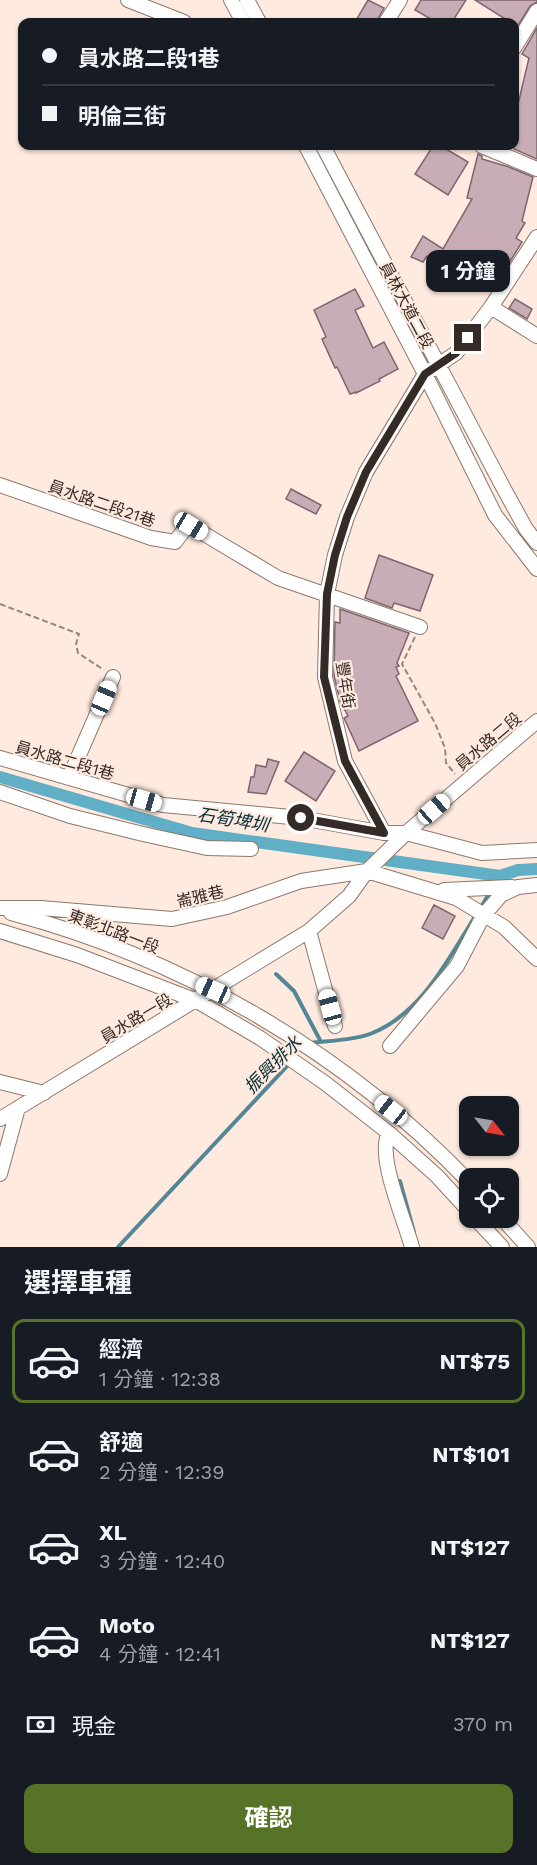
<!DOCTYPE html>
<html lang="zh-TW">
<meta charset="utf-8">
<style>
:root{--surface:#171b24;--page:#20242c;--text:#f1f3f6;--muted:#9ea1a6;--line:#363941;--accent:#567328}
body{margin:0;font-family:"Work Sans","Noto Sans TC",sans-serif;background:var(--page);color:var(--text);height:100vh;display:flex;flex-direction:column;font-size:22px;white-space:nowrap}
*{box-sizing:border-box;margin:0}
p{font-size:20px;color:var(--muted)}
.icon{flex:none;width:33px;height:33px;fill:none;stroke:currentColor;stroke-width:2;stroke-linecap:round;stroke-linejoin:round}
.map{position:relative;height:1247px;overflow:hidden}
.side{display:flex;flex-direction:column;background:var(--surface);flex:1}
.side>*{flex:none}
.top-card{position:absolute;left:18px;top:18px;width:501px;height:132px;border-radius:12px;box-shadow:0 2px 4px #0004;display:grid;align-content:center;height:132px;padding:0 24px;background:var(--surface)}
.needle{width:39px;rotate:121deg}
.controls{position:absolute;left:459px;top:1096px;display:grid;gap:12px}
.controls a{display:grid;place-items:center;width:60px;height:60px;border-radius:12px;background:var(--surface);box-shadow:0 2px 4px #0004;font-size:30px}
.end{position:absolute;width:27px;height:27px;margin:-14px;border:8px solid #352b26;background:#fff;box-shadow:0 0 0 3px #fff}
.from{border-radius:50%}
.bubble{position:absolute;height:42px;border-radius:12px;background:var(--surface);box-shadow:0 2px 4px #0004;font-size:20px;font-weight:700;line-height:42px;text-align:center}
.car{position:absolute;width:18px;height:36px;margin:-18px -9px;border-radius:8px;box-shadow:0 0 4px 2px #0007;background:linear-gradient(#fff 24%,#345 0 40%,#fff 0 76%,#345 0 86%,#fff 0)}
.top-card b{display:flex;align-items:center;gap:21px;height:57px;font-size:22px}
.top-card b+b{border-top:2px solid var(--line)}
.top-card i{width:15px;height:15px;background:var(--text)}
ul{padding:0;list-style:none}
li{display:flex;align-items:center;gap:18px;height:84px;margin:0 12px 9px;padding:0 12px;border:3px solid transparent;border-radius:12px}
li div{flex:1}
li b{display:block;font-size:22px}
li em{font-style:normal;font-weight:700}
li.on{border-color:var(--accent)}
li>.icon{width:54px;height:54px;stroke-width:1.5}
h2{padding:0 24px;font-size:27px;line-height:72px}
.pay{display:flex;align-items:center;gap:15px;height:66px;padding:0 24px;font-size:22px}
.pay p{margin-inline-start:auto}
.button{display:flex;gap:12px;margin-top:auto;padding:12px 24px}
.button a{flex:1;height:69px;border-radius:12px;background:var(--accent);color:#fff;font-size:24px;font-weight:700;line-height:69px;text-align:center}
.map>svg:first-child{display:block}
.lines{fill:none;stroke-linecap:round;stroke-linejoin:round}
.stream{stroke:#538796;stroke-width:4}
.canal{stroke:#60afc6;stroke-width:12}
.building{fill:#c8adb7;stroke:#7e656e;stroke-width:1.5}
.minor-casing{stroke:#8e786b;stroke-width:16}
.path{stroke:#96877e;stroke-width:2;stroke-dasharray:6 3;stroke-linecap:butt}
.minor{stroke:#fff;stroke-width:14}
.route{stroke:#352b26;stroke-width:8}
.labels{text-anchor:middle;stroke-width:4.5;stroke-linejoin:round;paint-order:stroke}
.street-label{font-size:16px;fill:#352b26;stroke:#feeade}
.water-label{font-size:18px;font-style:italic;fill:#082f39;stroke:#feeade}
</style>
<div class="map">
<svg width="537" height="1247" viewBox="0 0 537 1247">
<rect width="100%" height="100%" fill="#feeade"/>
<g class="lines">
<!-- stream -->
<path class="stream" d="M496,883L500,876
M480,909L490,892
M276,974L294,991L321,1042
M310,1043C326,1041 355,1040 370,1034C422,1014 448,959 476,915
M400,1181L414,1232
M118,1247L290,1063"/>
<!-- canal -->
<path class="canal" d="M0,777L192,833L500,876L518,870L537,869"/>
</g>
<!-- building -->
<path class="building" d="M368,0L384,8L376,22H355Z
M421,0H466L452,22H436L415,10Z
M475,0H537V2L530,6L517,27L514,22H510Z
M537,28V159L514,149V121L529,58L522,54Z
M433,146H441L468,162L448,195L415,174Z
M478,154L482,156V159L509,167L533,177L522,221L525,223L516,238L522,242L499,279L458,252L447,269L427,256L423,262L411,257L423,236L443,249L472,199L467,198Z
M355,289L364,306L355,310L373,348L384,342L398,369L379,379L380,381L356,393V392L350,394L337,367L335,368L322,339L326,337L314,310Z
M515,299L532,309L527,319L509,308Z
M291,489L321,505L316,514L286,499Z
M379,555L433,575L420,611L394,603L392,608L365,598Z
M340,609L409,633L397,663L399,666L396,667L399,674L396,676L418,721L359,751L344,718L348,716L340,701L334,676L335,622L340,623Z
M304,752L335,771L316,801L285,781Z
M268,759L279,762L266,794L248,792L251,777H254L256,765L266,767Z
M434,905L455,916L443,939L422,928Z"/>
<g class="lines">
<defs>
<path id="minor" d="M128,0L184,22
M231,0L243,22
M247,0L259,22
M386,22L400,0
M514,48L537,11
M306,146L425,374L495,515L537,569
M323,146L504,489L526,529L537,543
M482,146L537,169
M491,307L537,336
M0,485L151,538L175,542L184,530L191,526L278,578L420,627
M0,758L163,805L301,818L384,833H406L482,853L537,850
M69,778L113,677
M0,792L70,816L143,834L207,848L251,849
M384,833L345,761L325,677L327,594L335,555L347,517L366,472L425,374L456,353L491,307L537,237
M444,890L512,887
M0,908H41L172,919L227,907L301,881L367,871L456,898L504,927L537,959
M11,913C184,959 346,1053 470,1183
M0,931L77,955L197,1001L260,1038L325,1083L389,1133L437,1176L470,1212
M309,931L335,1026
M390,1046L457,966L483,916L501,895L518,887L537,885
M0,1082L44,1093
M0,1119L309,931L349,896L367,871L406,833L537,721
M389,1133C376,1155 405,1221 412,1247
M0,1174L18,1108
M475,1218L502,1247
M502,1218L528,1247"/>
</defs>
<!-- minor casing -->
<use href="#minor" class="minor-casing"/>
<!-- path -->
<path class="path" d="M0,604L79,634L76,644L78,653L104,670
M415,637L402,664L435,723L445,748L446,763L455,774"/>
<!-- minor -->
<use href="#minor" class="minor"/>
</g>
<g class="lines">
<!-- route -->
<path class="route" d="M301,818L384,833L345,761L324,677L327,594L335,555L347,517L366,472L425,374L456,353L468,338"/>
</g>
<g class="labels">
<!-- street labels -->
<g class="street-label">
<text transform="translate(407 305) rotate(62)" y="6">員林大道二段</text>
<text transform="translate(102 503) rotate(19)" y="6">員水路二段21巷</text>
<text transform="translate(346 685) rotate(81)" y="6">豐年街</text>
<text transform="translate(488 741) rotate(-40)" y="6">員水路二段</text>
<text transform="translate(65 760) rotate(16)" y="6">員水路二段1巷</text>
<text transform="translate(200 896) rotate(-13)" y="6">崙雅巷</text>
<text transform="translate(114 931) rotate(21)" y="6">東彰北路一段</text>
<text transform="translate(136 1018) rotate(-31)" y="6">員水路一段</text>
</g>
<!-- water labels -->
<g class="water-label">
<text transform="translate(233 820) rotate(9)" y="6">石筍埤圳</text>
<text transform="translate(273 1065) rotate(-45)" y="6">振興排水</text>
</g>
</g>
</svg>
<div class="controls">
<a><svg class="needle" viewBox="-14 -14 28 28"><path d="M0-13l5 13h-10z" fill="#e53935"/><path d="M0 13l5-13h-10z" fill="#9ea1a6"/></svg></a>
<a><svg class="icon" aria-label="locate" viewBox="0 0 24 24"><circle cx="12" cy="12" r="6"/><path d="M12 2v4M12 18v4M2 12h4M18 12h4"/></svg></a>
</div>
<i class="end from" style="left:301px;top:818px"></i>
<i class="end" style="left:468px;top:338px"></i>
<div class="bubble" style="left:426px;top:250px;width:84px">1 分鐘</div>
<i class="car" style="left:191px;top:526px;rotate:121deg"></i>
<i class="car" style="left:104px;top:698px;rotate:23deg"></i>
<i class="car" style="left:144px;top:800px;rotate:106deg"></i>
<i class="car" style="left:434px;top:809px;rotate:49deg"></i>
<i class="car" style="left:213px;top:990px;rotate:294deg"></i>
<i class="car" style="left:330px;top:1007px;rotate:345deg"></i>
<i class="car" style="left:391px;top:1110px;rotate:308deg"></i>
<div class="top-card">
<b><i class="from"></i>員水路二段1巷</b>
<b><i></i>明倫三街</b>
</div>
</div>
<section class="side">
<h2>選擇車種</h2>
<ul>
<li class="on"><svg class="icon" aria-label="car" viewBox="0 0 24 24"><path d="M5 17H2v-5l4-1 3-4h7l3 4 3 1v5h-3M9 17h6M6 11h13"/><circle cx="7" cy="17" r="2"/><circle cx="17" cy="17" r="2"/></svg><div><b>經濟</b><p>1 分鐘 · 12:38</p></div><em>NT$75</em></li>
<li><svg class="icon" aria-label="car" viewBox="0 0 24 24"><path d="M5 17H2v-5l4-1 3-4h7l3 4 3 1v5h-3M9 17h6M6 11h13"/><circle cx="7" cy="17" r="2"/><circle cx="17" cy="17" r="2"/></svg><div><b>舒適</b><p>2 分鐘 · 12:39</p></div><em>NT$101</em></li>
<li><svg class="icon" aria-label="car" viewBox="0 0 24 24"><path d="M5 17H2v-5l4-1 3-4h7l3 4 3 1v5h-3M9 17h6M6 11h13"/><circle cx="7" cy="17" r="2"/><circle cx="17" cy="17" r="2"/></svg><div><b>XL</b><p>3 分鐘 · 12:40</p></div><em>NT$127</em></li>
<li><svg class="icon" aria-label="car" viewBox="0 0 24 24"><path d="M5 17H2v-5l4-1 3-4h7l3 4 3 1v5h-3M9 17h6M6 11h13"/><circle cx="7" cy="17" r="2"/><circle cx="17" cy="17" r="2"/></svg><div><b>Moto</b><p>4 分鐘 · 12:41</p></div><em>NT$127</em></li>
</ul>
<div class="pay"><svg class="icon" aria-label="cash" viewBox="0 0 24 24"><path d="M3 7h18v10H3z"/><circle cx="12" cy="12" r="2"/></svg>現金<p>370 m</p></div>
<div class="button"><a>確認</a></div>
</section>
